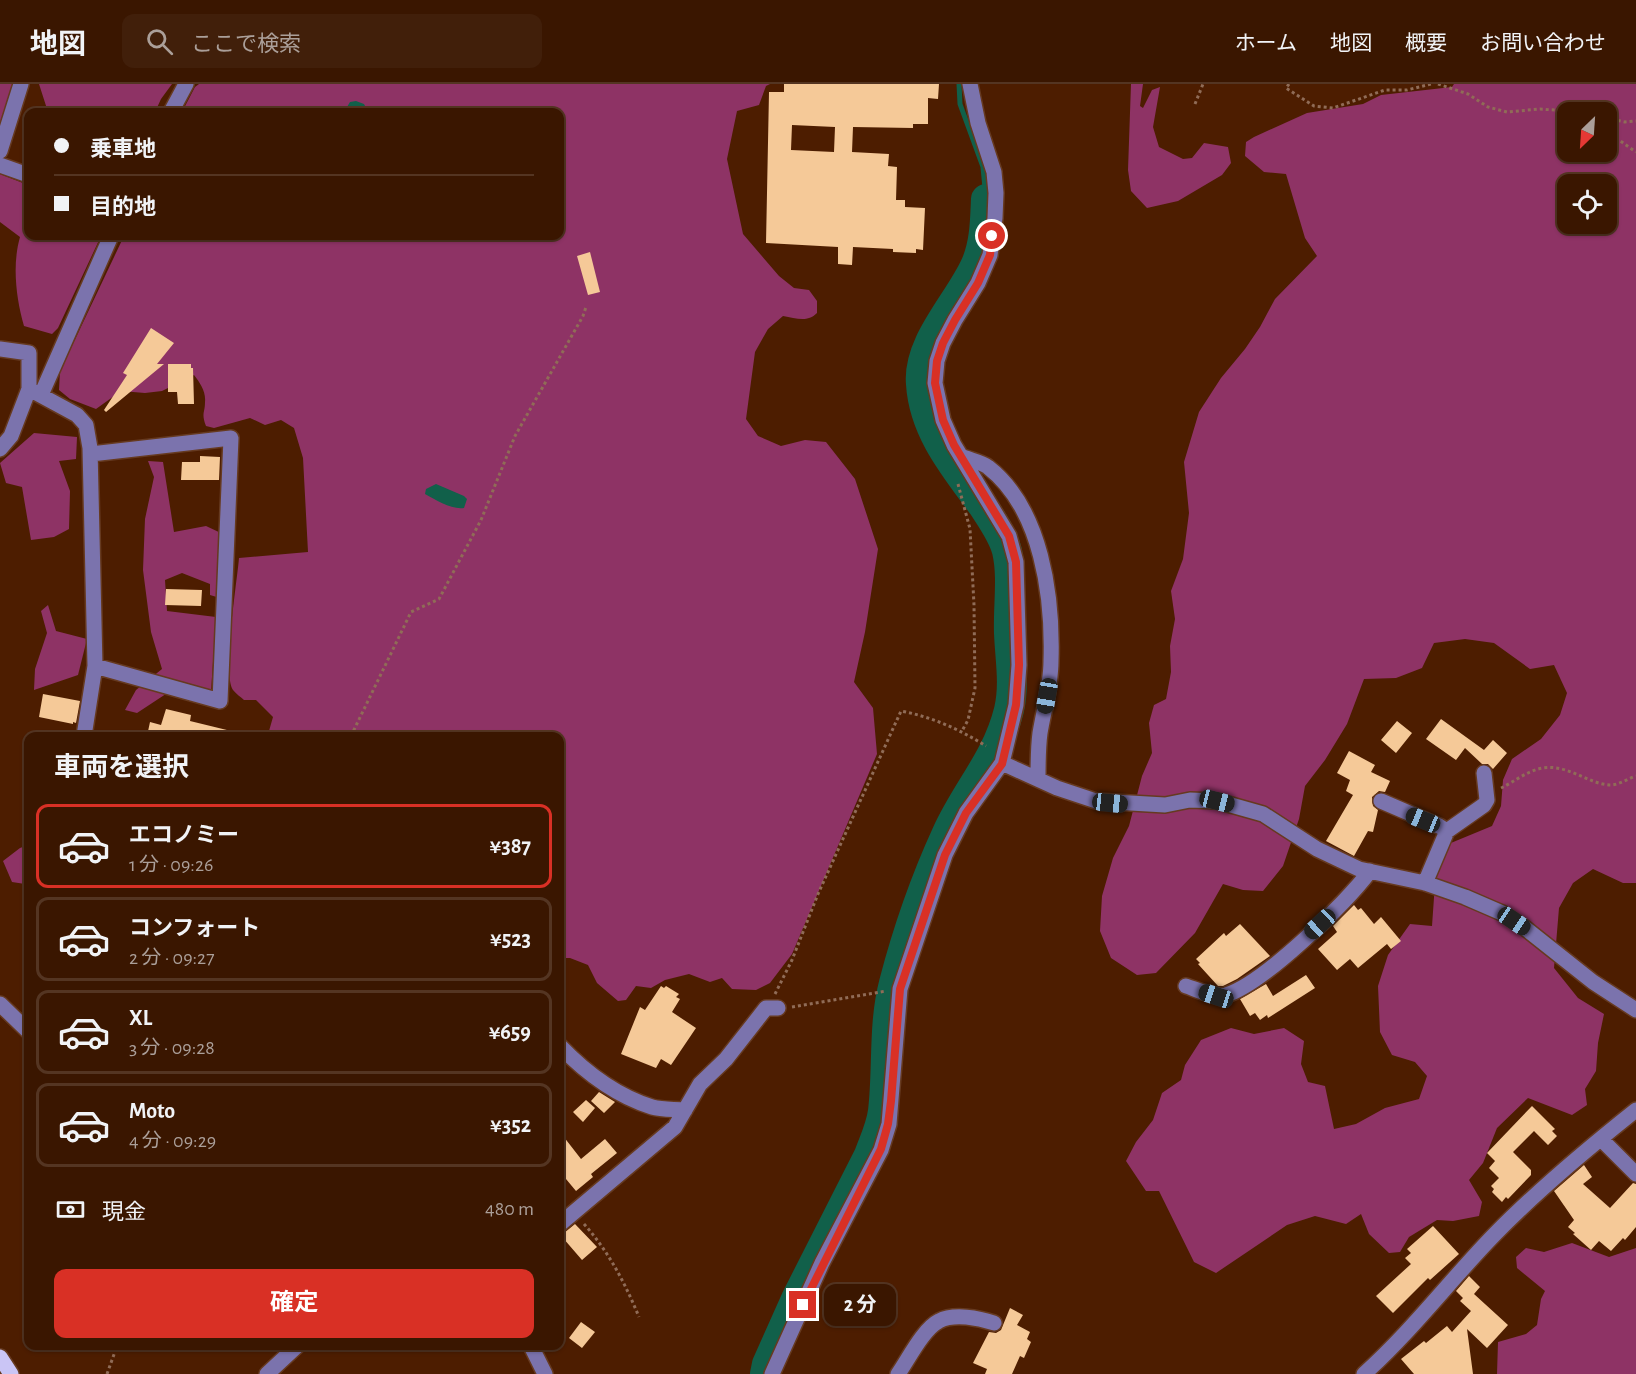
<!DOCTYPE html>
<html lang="ja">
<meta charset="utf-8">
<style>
:root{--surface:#3a1600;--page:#411f0a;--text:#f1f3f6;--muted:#ab9f99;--line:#543522;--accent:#d93025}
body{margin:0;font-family:"Alegreya Sans","Noto Sans JP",sans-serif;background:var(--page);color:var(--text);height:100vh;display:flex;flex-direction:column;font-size:22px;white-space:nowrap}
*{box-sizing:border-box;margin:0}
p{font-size:20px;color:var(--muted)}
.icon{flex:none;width:33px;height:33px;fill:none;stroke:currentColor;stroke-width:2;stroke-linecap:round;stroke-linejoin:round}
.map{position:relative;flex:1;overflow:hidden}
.panel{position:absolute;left:24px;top:648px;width:540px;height:618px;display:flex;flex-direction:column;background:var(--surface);border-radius:12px;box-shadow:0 2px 4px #0004,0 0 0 2px var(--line)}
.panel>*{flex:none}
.top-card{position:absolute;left:24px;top:24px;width:540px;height:132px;border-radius:12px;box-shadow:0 2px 4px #0004,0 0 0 2px var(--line);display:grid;align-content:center;height:132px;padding:0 30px;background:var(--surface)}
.needle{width:39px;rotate:205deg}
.fabs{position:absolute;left:1557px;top:18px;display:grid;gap:12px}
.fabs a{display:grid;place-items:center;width:60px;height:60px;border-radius:12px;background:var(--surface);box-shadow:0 2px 4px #0004,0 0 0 2px var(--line);font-size:30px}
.end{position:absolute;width:27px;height:27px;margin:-14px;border:8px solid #d93025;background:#fff;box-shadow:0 0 0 3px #fff}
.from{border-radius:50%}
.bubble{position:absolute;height:42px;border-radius:12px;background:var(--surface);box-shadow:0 2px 4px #0004,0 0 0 2px var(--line);font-size:20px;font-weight:700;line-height:42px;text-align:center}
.car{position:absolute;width:18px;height:36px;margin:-18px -9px;border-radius:8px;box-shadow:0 0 4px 2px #0007;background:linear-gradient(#222 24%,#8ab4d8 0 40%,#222 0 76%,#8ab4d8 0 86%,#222 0)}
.top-card b{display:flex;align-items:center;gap:21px;height:57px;font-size:22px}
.top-card b+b{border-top:2px solid var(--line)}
.top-card i{width:15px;height:15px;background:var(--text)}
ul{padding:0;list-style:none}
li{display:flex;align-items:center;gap:18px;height:84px;margin:0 12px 9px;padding:0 18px;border:3px solid var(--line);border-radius:12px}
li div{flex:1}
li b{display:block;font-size:22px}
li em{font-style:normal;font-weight:700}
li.current{border-color:var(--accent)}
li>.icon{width:54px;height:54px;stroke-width:1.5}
h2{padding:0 30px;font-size:27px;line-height:72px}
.pay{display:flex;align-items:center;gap:15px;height:66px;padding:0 30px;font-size:22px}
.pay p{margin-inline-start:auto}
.primary-button{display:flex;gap:12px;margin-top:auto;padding:12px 30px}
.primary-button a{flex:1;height:69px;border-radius:12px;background:var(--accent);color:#fff;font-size:24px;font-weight:700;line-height:69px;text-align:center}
header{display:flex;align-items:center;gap:36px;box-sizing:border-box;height:84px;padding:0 30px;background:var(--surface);border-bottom:2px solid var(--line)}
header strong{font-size:28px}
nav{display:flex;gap:33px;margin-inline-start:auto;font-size:21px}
.search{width:420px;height:54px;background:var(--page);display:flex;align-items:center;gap:15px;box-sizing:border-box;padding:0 21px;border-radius:12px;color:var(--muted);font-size:22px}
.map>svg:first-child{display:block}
.forest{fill:#8e3365;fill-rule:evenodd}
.water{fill:#11604a}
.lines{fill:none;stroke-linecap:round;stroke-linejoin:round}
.stream{stroke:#11604a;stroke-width:5}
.river{stroke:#11604a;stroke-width:30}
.building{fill:#f5c998;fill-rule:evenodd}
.minor-casing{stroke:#663a20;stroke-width:18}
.major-casing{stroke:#663a20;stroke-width:18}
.path{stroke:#906c57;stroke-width:3;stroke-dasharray:3 3;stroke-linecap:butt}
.minor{stroke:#7b73ad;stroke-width:15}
.major{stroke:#cac5f5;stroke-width:15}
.route{stroke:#d93025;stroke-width:8}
</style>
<header>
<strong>地図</strong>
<div class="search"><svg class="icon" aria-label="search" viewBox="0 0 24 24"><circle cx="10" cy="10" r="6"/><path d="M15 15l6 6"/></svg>ここで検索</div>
<nav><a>ホーム</a><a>地図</a><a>概要</a><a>お問い合わせ</a></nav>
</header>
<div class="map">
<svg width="1636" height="1290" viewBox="0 0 1636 1290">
<rect width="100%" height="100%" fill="#4d1d00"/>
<!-- forest -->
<path class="forest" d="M0,0H13L3,38L0,37Z
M39,0H172L161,15L155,28H48Z
M199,0H770L766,2L759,21L737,27L727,75L743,150L779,192L794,204L809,206L817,217V229C807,239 796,234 783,232L768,245L755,268L746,335L758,352L781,362L805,356L826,358L855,395L878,465L865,548L854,598L873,624L877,670L792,870L770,899L756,906L732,905L722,894L710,898L689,890L665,896L651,904L636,902L626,916L618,917L597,899L588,881L570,874H560V652H270L269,647L273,633L256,616H244C241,613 236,610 233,606C222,590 237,498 239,474L308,468L303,374L294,344L281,336L265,341L250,334L214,344L206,342C201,329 205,329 205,318C206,307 200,299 194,291L162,307L145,309L121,307L96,325L70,315L59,306L60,287L124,152H560V28H182L195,3Z
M1131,0H1143L1140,22L1143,24L1152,6L1160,3L1153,43L1159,63L1183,75L1192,74L1204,59L1228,63L1231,79L1222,91L1178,117L1147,124L1131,107L1128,86Z
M1454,0H1636V799H1623L1593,785L1573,799L1559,824L1554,884L1578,914L1604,930L1598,959L1596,987L1585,1005L1587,1021L1572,1031L1528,1014L1497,1044L1483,1079L1469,1096L1482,1118L1479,1132L1453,1137L1437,1136L1409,1153L1400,1168L1389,1169L1369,1150L1361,1130L1346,1140L1315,1132L1287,1141L1216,1189L1194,1178L1159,1107H1146L1126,1077L1136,1058L1153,1036L1162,1009L1181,996L1185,981L1201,956L1231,944L1254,950L1284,944L1304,957L1301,980L1308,998L1325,1002L1334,1045L1356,1040L1385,1024L1419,1015L1427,992L1415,978L1392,971L1380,948L1378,902L1388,871L1410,840L1432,842L1436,785L1446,761L1492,742L1501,722L1503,696L1512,675L1541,655L1560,631L1567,609L1554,581L1530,585L1494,559L1465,555L1434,559L1422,584L1396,594L1364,595L1347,640L1325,676L1305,702L1299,735L1283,782L1263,807L1243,806L1223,800L1195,849L1156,889L1137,891L1111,874L1100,847L1102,812L1113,774L1129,742L1142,692L1152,669L1149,639L1154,621L1166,615L1171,588L1170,562L1175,535L1171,507L1183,475L1189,429L1184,378L1199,328L1221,294L1245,265L1260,243L1275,215L1317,172L1305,154L1286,90L1264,88L1245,72L1246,58L1254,53L1307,29L1363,20L1381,11L1452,3ZM1568,28H1606V68H1568ZM1568,100H1606V140H1568Z
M0,90L28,101V152H101L58,244L52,250L24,242C16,214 12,181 20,153L0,138Z
M34,349L77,353L76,375L59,377L70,407L69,445L54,453L31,456L22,403L6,399L0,379Z
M148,377L163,378L174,448L206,442L223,450L220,514L210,511V500L182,489L165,496L167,527L216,533L211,608L178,602L137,629L125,626L136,606L162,585L151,548L143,486L145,435L154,393Z
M48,521L56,547L87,555L78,591L34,606L35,585L47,549L41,527Z
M28,761V796L25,800L12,798L3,777L20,764Z
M1572,1159L1609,1173L1636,1164V1290H1497L1498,1258L1526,1250L1537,1241L1541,1215L1545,1207L1517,1184L1516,1173L1526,1164L1544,1168Z"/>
<!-- water -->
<path class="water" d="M356,17L364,20L368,28H344L350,18Z
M436,400L464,412L467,415L464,424C452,426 436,416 425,410L426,405Z"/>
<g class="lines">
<!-- stream -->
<path class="stream" d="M959,0L960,20L983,83L986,115"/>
<!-- river -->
<path class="river" d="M765,1290L767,1280L796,1215L869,1071C874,1057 881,1043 883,1027C888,985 883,941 894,899C907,849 925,797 947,749C967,705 997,675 1009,626C1015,600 1010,575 1009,549C1008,522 1013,493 1007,467C1003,451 992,436 983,422C956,385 924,348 921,300C917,258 960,217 976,180C985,159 985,137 986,115"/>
</g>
<!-- building -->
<path class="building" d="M784,0H939L938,15L928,14V40H913V44L853,43L852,68L889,70L888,82L897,83L896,116H905V123L925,124L923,166L916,165V169L893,168V165L853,163L852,181L838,180V163L766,159L769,8H784ZM792,41L835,43L834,68L791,66Z
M590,168L600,208L588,211L577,172Z
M151,244L174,259L157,280H164L106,328L104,326L127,291L123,289Z
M168,280H191V284H193L194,320H178L177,308H168Z
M200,372L220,373L219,396H181L182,378H200Z
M166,505L202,506L201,522L165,521Z
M43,610L80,617L76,639L73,638V640L39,633Z
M166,625L191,631L190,637L231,647V652H147L150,638L161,641Z
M1441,635L1484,666L1493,656L1507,669L1493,685L1488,680H1482L1465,664L1456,676L1426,655Z
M1397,637L1412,649L1396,669L1381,656Z
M1349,667L1375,681L1371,688L1390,697L1385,708L1379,707L1372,713L1373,722L1378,726L1373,748L1368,747L1354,772L1326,757L1353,711L1346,707L1350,696L1337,689Z
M1354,821L1358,826L1361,824L1374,840L1381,833L1401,857L1391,865L1387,860L1358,884L1350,875L1337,886L1318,865L1337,848L1333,842Z
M1240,840L1270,872L1237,895L1223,902H1218L1198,880L1200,879L1196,875L1224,849L1226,852Z
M1306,891L1315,904L1268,934L1267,931L1260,936L1255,929L1250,932L1240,915L1266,900L1273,912Z
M661,902L664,904L666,902L679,910L676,913L680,915L672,928L696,944L671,981L661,975L656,984L621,970L640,923L645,926Z
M599,1008L615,1018L604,1029L591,1017Z
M586,1016L595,1024L583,1038L573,1028Z
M1532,1022L1555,1045L1552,1047L1557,1052L1548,1061L1534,1047L1513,1068L1531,1086V1091L1508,1115L1506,1113L1502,1118L1492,1108L1494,1105L1491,1102L1499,1094L1489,1084L1495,1077L1487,1069Z
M560,1048L581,1075L605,1055L617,1069L591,1090L593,1093L576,1107L566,1095L560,1100Z
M1584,1081L1592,1093L1583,1100L1610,1124L1633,1099L1636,1100V1143L1625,1156L1623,1154L1611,1167L1599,1157L1591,1166L1573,1150L1575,1149L1568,1143L1574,1136L1554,1107Z
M575,1140L597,1163L582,1176L563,1154L566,1151L564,1149Z
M1433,1142L1459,1170L1430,1196L1428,1194L1393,1229L1376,1212L1411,1180L1405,1174L1411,1169L1407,1165Z
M1469,1192L1480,1203L1474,1210L1508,1241L1487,1264L1467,1245L1473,1290H1414L1401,1275L1424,1257L1426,1259L1447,1242L1452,1248L1471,1227L1460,1217L1463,1214L1456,1207Z
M1010,1224L1023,1231L1017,1241L1030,1248L1027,1255L1031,1258L1024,1274L1020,1272L1012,1290H985L987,1285L973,1279L989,1248L996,1249L1001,1246Z
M581,1238L595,1248L582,1264L569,1254Z"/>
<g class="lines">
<defs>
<path id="minor" d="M171,28L186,0
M0,67L21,0
M0,81L28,91
M0,265L29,269V305L11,352L0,365
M29,305L77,331L86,341L90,364L95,582L84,652
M41,311L111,152
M91,370L231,354L220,617L95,582
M963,373C970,376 981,378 988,383C1042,425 1053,513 1051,577C1051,601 1044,625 1040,649C1038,664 1038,680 1038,695
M1002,679L1057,704L1096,717L1165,721L1190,716L1217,717L1263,730L1317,765L1359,785L1425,799L1465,813L1502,829L1525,844L1593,898L1636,926
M1381,717L1439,742L1447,747
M1425,799L1447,747L1484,721L1487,716L1484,689
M1186,902C1198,906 1214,914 1226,911C1263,900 1346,819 1370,787
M0,920L28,947
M560,962C585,988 617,1012 652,1023C662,1026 674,1025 685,1026
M1601,1055L1636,1090
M560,1140L675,1043L700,1000L726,975L766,924H778
M531,1262L545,1290
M267,1290L297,1262
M772,1290L822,1179L881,1066L889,1040L900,905L945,771L966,729L1002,679L1016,621L1019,581L1016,478L1009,452L954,361L943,336L935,299L937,277L943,259L955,236L978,199L990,171L995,134L996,109L994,88L978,39L970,0
M898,1290C908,1276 923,1245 939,1237C954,1229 979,1234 994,1239
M1364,1290C1412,1247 1451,1195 1495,1150C1539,1105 1587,1065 1636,1026"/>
<path id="major" d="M0,1273L11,1290"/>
</defs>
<!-- minor casing -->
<use href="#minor" class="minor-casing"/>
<!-- major casing -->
<use href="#major" class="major-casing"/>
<!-- path -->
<path class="path" d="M1289,0L1286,4L1314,22L1333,24L1385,6H1407L1431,0
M1438,0L1468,10L1488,23L1507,28L1540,25L1582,28
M1195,20L1203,0
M1606,34L1625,38L1636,37
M1606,47L1636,68
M958,400L970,445L974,521L975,604L968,636L962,647
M351,652L411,528L439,515L481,436L515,352L583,232L586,223
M1501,704C1514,698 1528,686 1543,684C1568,680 1588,700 1610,701C1619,701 1627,695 1636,692
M775,910L792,876L818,810L901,627C932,633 959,645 986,662
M792,923L886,907
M584,1140C609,1168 625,1199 639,1233
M107,1290L117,1262"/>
<!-- minor -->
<use href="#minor" class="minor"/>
<!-- major -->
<use href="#major" class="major"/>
</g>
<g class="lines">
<!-- route -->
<path class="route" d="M803,1221L881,1065L888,1040L891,1017L900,905L945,771L966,729L1002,680L1016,621L1019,581L1016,478L1009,452L954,361L943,336L935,299L937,277L943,259L955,236L978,199L990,171L992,152"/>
</g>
</svg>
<div class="fabs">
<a><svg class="needle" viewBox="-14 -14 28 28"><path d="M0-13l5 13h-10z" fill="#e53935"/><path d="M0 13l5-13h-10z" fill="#ab9f99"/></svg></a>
<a><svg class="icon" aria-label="locate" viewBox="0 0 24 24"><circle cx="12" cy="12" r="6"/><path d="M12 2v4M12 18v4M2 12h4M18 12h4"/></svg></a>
</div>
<i class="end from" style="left:992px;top:152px"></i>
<i class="end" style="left:803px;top:1221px"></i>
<div class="bubble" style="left:824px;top:1200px;width:72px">2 分</div>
<i class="car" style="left:1047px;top:612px;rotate:190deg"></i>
<i class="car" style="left:1217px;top:717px;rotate:104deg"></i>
<i class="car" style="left:1110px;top:719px;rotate:96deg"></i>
<i class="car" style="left:1423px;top:736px;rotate:292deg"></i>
<i class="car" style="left:1514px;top:837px;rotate:124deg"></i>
<i class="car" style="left:1320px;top:840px;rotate:227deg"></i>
<i class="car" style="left:1216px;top:912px;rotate:288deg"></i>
<div class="top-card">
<b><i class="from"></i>乗車地</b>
<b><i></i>目的地</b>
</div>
<section class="panel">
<h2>車両を選択</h2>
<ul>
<li class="current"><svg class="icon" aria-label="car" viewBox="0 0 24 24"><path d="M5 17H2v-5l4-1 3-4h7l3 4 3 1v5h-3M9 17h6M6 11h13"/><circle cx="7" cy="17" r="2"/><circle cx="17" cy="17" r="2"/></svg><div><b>エコノミー</b><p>1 分 · 09:26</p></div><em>¥387</em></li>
<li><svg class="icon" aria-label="car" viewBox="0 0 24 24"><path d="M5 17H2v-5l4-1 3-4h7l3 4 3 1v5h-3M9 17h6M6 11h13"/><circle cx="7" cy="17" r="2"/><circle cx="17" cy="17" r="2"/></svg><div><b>コンフォート</b><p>2 分 · 09:27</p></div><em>¥523</em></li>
<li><svg class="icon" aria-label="car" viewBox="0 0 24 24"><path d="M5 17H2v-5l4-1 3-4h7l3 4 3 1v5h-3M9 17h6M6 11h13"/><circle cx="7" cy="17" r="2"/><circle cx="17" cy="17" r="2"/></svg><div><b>XL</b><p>3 分 · 09:28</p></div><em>¥659</em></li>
<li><svg class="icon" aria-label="car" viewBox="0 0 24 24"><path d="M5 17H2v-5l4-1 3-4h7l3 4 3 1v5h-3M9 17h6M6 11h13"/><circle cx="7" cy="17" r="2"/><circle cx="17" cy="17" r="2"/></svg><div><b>Moto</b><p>4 分 · 09:29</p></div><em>¥352</em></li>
</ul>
<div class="pay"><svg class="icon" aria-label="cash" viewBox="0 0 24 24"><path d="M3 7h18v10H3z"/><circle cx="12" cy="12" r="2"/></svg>現金<p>480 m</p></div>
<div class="primary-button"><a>確定</a></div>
</section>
</div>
